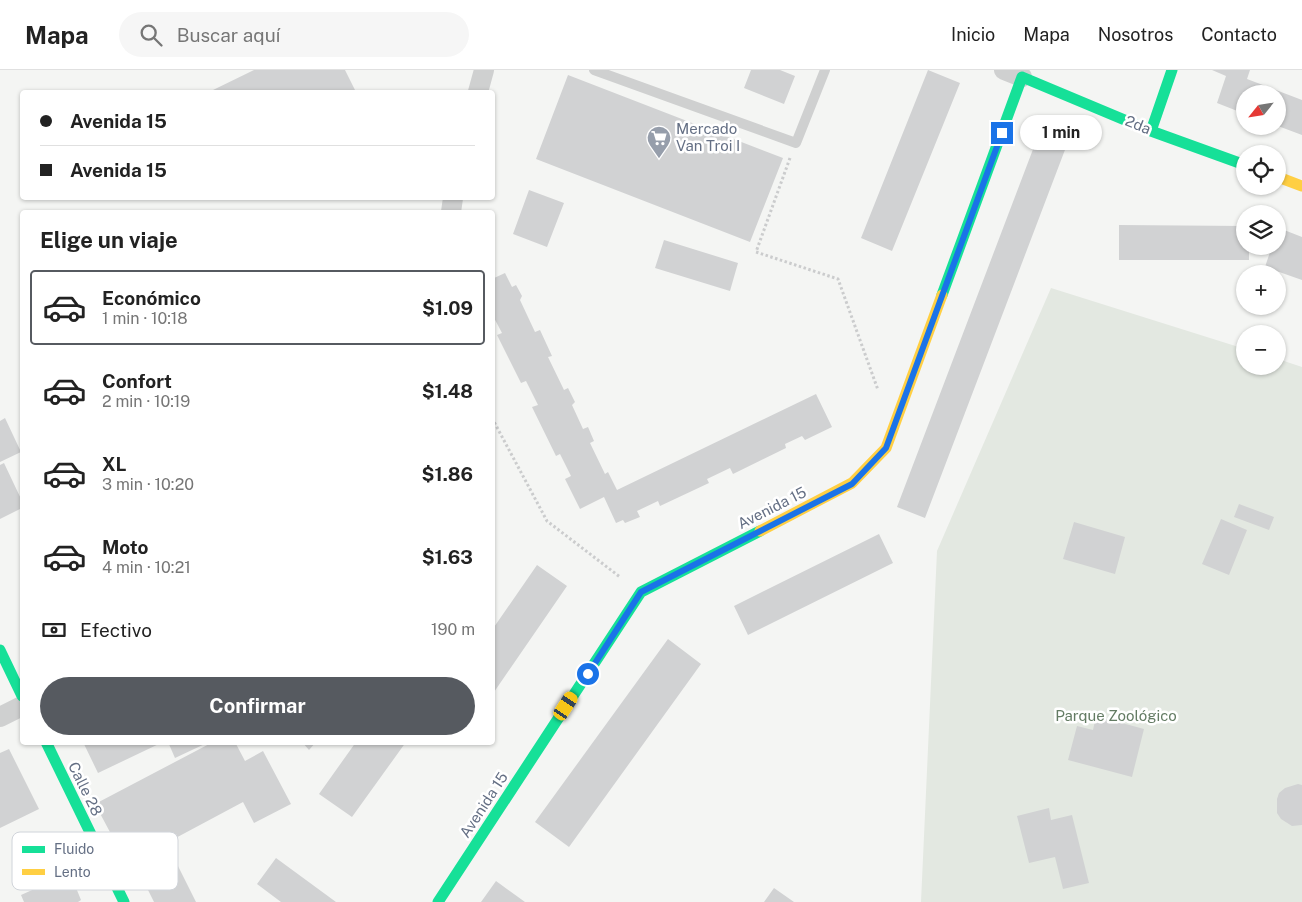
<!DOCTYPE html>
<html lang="es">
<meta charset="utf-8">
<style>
:root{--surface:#fff;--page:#f6f6f6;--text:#222;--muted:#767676;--line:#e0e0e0;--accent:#565a60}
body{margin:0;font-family:"Public Sans",sans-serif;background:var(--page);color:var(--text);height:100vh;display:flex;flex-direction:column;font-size:19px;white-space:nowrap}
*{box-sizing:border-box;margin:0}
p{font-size:16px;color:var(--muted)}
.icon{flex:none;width:28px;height:28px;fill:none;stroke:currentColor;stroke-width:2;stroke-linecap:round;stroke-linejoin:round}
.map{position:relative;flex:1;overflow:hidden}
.panel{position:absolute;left:20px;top:140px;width:475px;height:535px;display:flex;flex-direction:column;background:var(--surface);border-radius:5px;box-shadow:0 1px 4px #0004}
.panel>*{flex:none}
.hud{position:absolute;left:20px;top:20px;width:475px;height:110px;border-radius:5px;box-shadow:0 1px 4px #0004;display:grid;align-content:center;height:110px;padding:0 20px;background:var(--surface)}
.needle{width:32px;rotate:240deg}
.controls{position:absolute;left:1236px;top:15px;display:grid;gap:10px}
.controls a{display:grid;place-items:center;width:50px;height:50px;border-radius:50%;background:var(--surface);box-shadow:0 1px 4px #0004;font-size:25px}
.end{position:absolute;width:22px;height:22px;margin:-11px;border:6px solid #1a73e8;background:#fff;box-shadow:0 0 0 2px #fff}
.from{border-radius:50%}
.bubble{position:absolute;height:35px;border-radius:18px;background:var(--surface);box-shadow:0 1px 4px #0004;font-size:16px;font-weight:700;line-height:35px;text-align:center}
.car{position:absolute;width:15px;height:30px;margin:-15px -8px;border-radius:6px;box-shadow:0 0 4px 1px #0007;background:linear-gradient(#f5c518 24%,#345 0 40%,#f5c518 0 76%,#345 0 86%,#f5c518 0)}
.hud b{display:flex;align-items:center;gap:18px;height:48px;font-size:19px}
.hud b+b{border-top:1px solid var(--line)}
.hud i{width:12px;height:12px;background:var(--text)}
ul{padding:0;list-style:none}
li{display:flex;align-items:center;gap:15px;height:75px;margin:0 10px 8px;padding:0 10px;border:2px solid transparent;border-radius:5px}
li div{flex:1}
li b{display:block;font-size:19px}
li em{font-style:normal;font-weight:700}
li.selected{border-color:var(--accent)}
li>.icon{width:45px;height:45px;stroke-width:1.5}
h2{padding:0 20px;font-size:22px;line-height:60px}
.pay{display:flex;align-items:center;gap:12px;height:55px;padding:0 20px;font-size:19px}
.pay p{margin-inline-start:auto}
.primary-button{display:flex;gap:10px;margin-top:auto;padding:10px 20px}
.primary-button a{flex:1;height:58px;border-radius:30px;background:var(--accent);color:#fff;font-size:20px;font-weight:700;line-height:58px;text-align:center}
header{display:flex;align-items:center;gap:30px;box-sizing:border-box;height:70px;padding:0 25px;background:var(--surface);border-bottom:1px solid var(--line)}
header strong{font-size:24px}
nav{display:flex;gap:28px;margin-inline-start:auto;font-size:18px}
.search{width:350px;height:45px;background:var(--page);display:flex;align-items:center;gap:12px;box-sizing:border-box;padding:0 18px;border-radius:28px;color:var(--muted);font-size:19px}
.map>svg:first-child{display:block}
.green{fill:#e3e8e1}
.building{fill:#d1d2d3}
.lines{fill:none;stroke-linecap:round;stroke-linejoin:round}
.path{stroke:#cbcccd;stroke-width:3;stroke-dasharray:2.5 2.5;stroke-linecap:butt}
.lane{stroke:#cfd0d0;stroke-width:10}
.street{stroke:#cfd0d0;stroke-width:20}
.fast{stroke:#16e098;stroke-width:11}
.slow{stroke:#ffcf43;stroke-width:11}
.route{stroke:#1a73e8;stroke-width:6}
.labels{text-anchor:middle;stroke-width:5;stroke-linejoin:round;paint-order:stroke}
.street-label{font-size:15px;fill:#646f84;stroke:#fff}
.poi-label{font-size:15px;fill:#646f84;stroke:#fff;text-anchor:start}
.park-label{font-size:15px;fill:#637b63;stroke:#fff}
.key{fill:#fff;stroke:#d0d4da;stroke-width:1}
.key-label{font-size:14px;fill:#646f84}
</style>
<header>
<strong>Mapa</strong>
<div class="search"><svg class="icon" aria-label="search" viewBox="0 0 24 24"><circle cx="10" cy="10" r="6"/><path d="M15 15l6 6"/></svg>Buscar aquí</div>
<nav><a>Inicio</a><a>Mapa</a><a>Nosotros</a><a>Contacto</a></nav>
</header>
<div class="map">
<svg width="1302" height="832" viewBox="0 0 1302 832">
<rect width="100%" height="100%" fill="#f4f5f3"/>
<!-- green -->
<path class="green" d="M1051,218L1245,279V296H1278V289L1302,297V832H921L937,481Z"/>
<!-- building -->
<path class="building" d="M254,0H345L356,22H214L213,20Z
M751,0H780L795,6L784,34L744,18Z
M928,0L960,13L892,181L861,168Z
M1212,0H1250L1247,9L1302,30V65L1278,56V24H1245V44L1217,33L1226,6Z
M568,5L783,88L750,172L536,89Z
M1043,53L1071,64L925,448L897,437Z
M529,120L564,133L547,177L513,164Z
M1119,155L1245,156V176H1249V190H1119Z
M1279,158L1302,167V210L1265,197L1272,176H1278Z
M664,170L738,193L730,221L655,198Z
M505,203L512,217L516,215L522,226L520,230L535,262L540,260L552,286L548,287L564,320L568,318L575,332L572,335L583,359L588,357L594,371L590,373L605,404L608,402L617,420L816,324L832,357L805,370L802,366L785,374L786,378L733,404L730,398L707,409L709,413L660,436L658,431L637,441L640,447L625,453L623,450L616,453L604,427L580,439L565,409L571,406L560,384L556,386L532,337L538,335L526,311L521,313L497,265L502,263L492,244V209Z
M5,348L21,382L0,392V351Z
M4,393L22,431V438L0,449V395Z
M1239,434L1274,447L1269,460L1234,447Z
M1221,449L1247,460L1229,505L1202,494Z
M1074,452L1125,467L1115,504L1063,489Z
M879,464L893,493L748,565L734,536Z
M537,495L567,516L492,625V560Z
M668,569L701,594L569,777L535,752Z
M1096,646L1144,659L1132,707L1068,690L1077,656L1093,660Z
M83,672H163L98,703Z
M168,672H209L175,688Z
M213,672H235L245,691L263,681L291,734L254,753L243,732L127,794L95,734Z
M302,672H316L309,680Z
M356,672H406L352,747L319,724Z
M9,679L39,739L0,758V683Z
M1298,714L1302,715V755L1292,756L1281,749L1277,743V729L1279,723L1285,718Z
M1049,738L1051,750L1072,745L1089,813L1063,819L1055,787L1029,793L1017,746Z
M276,788L336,832H281L257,814Z
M177,794L196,832H154L143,810Z
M70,803L81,830L78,832H24L21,825Z
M496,811L525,832H481Z
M774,818L794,832H764Z"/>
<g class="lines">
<!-- path -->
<path class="path" d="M790,88L756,182L838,209L878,320
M492,348L547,451L620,507"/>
<!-- lane -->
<path class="lane" d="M594,0L796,73L825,0"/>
<!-- street -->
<path class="street" d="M1004,0L1022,7
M478,22L484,0
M451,142L453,128
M0,647L22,636"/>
<!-- fast -->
<path class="fast" d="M1151,61L1172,0
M942,225L1022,7L1151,61L1245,95
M0,580L22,626
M46,672L124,832
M438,832L641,522L760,461"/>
<!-- slow -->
<path class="slow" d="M1278,107L1302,116
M760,461L852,413L886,378L942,225"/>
</g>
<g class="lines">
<!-- route -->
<path class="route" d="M588,604L641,522L852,414L886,378L1002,63"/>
</g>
<!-- icons -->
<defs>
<symbol id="supermarket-pin" viewBox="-11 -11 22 30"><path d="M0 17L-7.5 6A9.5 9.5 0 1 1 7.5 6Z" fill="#969eab" stroke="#fff"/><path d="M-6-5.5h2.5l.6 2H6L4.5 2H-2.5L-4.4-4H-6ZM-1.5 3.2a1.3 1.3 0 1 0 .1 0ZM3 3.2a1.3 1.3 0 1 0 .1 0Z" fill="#fff"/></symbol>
</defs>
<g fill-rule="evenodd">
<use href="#supermarket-pin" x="645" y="54" width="28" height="38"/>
</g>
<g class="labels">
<!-- street labels -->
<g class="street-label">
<text transform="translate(1138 55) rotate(22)" y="5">2da</text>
<text transform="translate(772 438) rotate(-27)" y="5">Avenida 15</text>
<text transform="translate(85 719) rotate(64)" y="5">Calle 28</text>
<text transform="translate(484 735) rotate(-57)" y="5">Avenida 15</text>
</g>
<!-- poi labels -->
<g class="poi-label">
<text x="676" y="64">Mercado<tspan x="676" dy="17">Van Troi I</tspan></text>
</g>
<!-- park labels -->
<g class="park-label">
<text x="1116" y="651">Parque Zoológico</text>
</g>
</g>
<!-- legend -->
<rect x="12" y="762" width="166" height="58" rx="8" class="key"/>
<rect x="22" y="776" width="23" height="7" fill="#16e098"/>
<rect x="22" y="799" width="23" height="6" fill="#ffcf43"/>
<g class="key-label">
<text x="54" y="784">Fluido</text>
<text x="54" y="807">Lento</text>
</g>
</svg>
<div class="controls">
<a><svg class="needle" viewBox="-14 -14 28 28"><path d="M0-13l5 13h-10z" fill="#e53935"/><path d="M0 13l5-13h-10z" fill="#767676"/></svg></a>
<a><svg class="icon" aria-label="locate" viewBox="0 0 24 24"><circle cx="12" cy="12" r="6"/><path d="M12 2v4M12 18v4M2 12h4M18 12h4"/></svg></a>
<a><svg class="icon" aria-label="layers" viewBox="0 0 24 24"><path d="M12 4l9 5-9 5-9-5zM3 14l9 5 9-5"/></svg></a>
<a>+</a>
<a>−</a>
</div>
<i class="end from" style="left:588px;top:604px"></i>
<i class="end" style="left:1002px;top:63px"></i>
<div class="bubble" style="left:1020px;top:45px;width:82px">1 min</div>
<i class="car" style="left:566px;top:636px;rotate:33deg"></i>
<div class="hud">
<b><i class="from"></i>Avenida 15</b>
<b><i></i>Avenida 15</b>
</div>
<section class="panel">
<h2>Elige un viaje</h2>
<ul>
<li class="selected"><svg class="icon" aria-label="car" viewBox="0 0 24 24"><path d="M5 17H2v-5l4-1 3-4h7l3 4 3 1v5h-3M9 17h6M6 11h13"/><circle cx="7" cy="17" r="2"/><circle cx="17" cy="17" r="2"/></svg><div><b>Económico</b><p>1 min · 10:18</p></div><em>$1.09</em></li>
<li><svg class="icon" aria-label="car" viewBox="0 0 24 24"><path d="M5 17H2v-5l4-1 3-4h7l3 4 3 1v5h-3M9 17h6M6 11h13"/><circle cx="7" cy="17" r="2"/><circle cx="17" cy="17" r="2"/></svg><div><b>Confort</b><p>2 min · 10:19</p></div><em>$1.48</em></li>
<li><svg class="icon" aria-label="car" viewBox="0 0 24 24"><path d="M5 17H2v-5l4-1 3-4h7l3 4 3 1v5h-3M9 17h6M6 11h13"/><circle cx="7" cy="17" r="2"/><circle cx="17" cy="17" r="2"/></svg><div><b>XL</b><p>3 min · 10:20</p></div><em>$1.86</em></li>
<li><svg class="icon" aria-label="car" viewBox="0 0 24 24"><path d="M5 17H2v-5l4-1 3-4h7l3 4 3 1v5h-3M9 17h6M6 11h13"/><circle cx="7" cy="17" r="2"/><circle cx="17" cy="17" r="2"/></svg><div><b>Moto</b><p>4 min · 10:21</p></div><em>$1.63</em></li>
</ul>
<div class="pay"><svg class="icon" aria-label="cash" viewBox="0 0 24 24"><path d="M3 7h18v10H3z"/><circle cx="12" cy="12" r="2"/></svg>Efectivo<p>190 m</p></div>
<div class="primary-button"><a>Confirmar</a></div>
</section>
</div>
